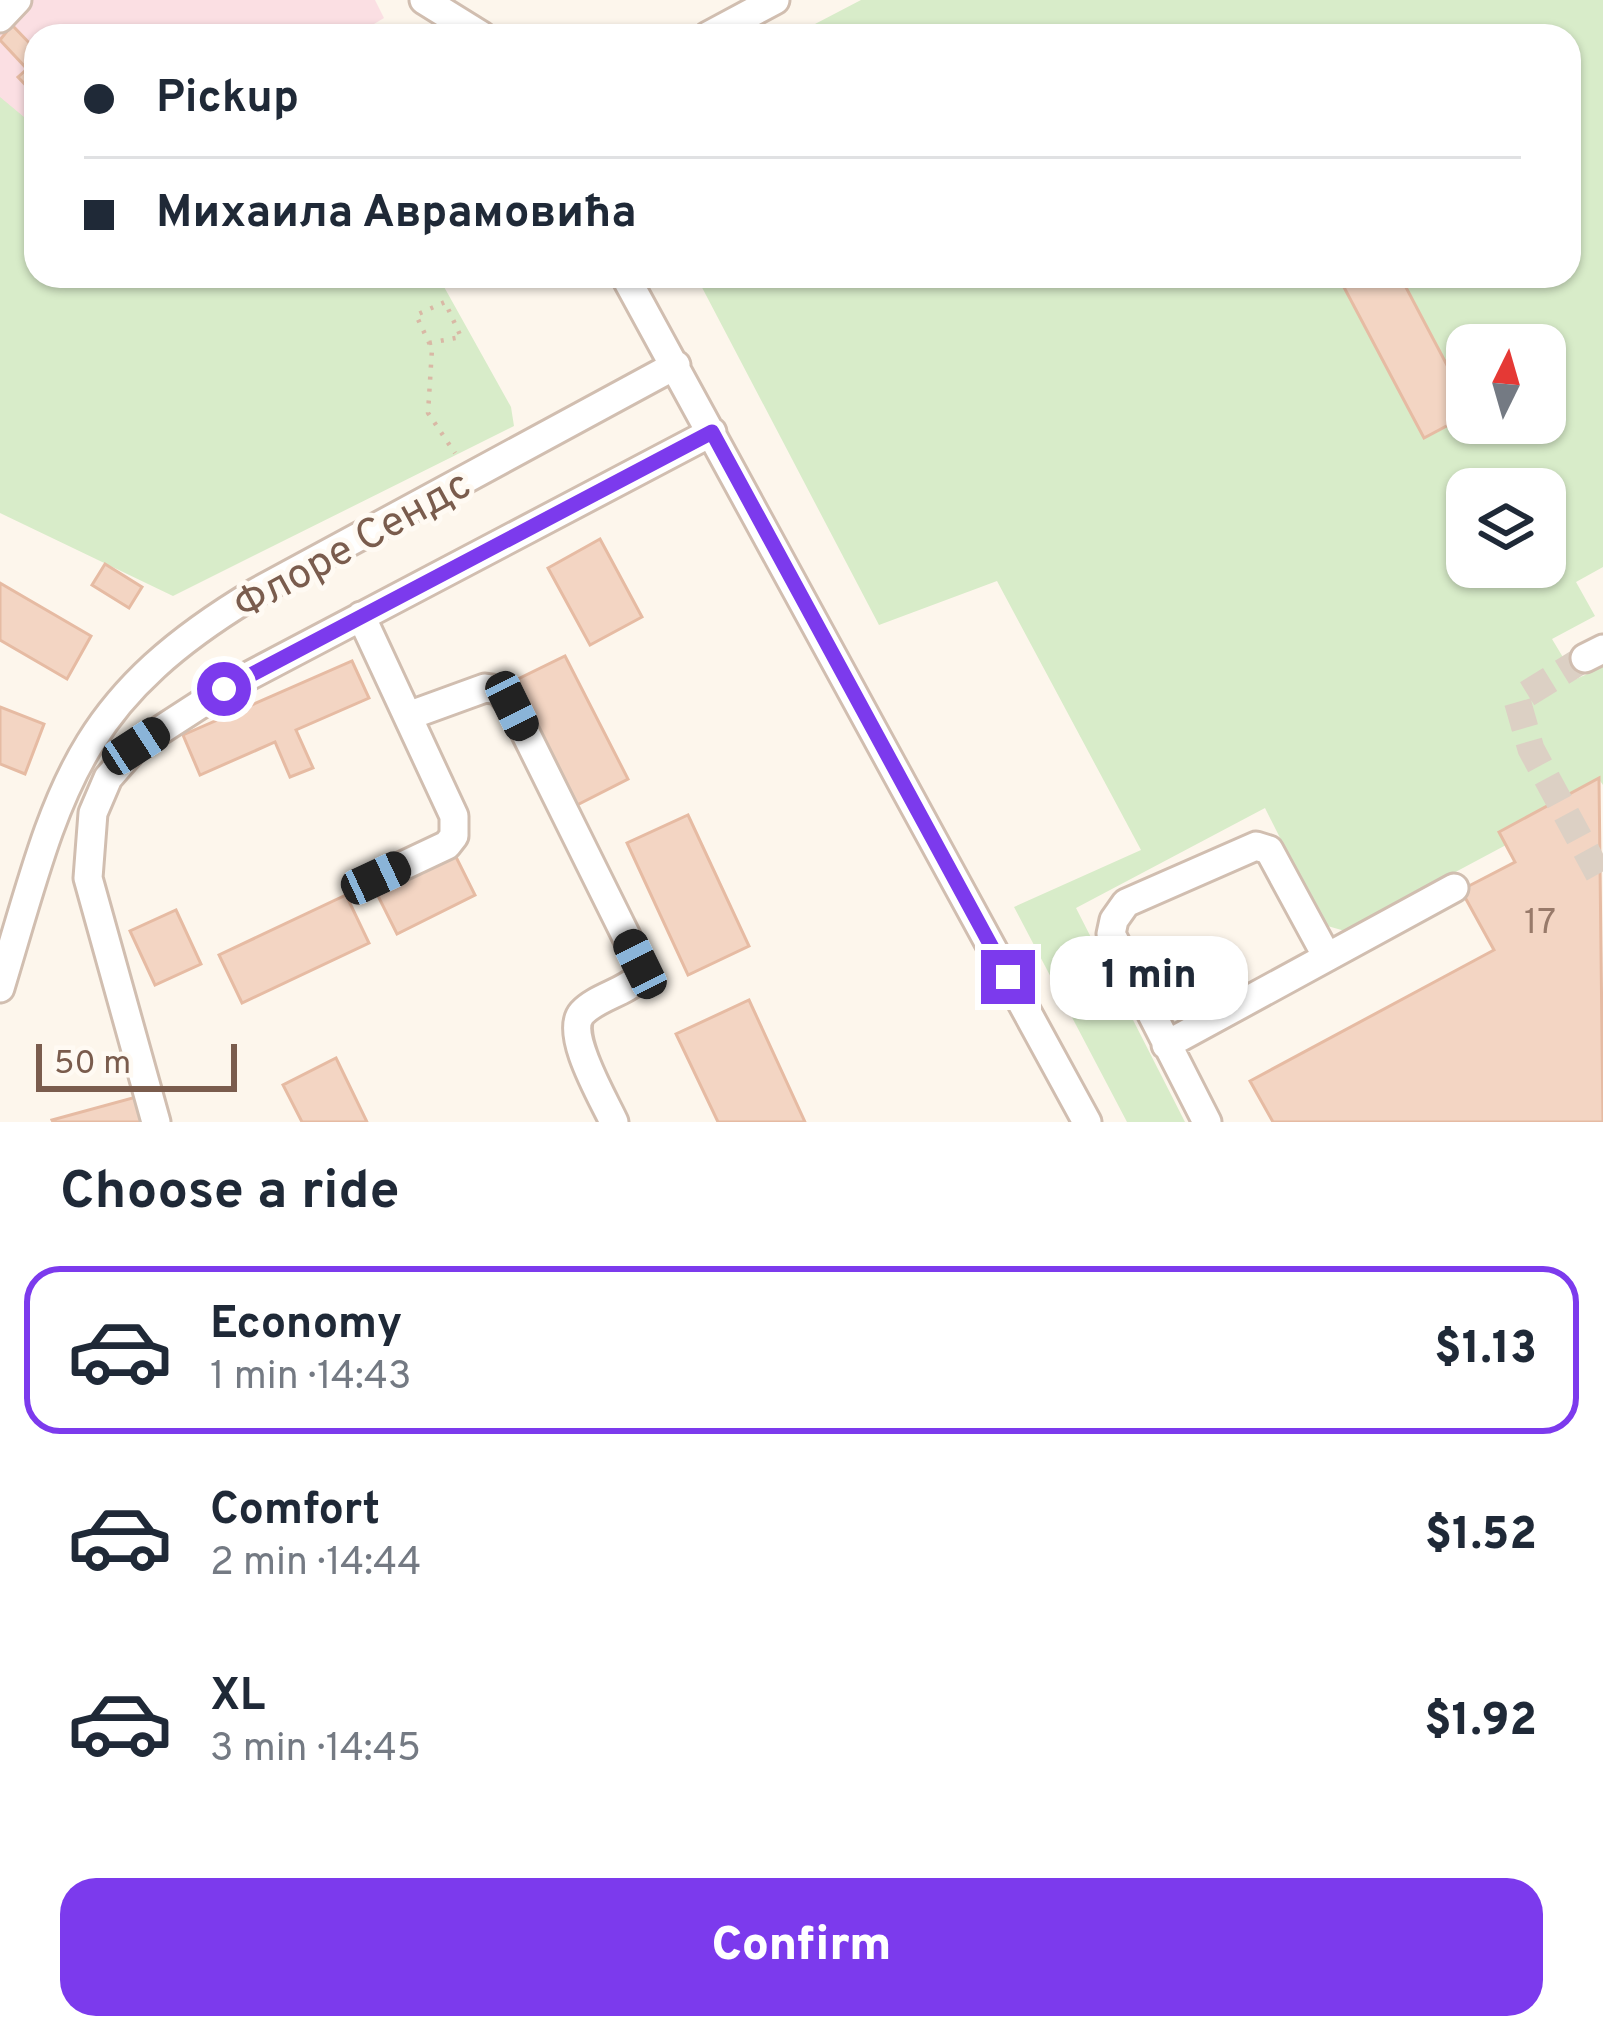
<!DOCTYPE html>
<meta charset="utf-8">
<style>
:root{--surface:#fff;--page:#f6f6f7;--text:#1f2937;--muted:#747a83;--line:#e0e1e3;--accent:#7c3aed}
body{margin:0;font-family:Overpass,sans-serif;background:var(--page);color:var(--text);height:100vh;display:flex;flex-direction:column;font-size:45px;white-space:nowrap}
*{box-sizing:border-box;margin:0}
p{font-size:39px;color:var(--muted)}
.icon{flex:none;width:66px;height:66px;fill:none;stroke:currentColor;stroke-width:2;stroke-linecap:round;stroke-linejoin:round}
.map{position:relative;height:1122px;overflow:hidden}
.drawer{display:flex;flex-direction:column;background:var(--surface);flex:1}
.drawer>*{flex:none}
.guide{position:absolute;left:24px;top:24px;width:1557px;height:264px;border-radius:36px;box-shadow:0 3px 9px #0004;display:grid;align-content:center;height:264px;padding:0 60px;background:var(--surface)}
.needle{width:78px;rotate:5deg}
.fabs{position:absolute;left:1446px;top:324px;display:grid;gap:24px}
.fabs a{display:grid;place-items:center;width:120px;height:120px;border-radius:24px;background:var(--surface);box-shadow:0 3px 9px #0004;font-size:60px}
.scale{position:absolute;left:36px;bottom:30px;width:201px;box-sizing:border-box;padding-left:12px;border:6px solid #7a5c4d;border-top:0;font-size:33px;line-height:42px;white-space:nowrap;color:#7a5c4d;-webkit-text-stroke:9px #fffaf3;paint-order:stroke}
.end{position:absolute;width:54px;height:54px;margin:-27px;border:15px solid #7c3aed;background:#fff;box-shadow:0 0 0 6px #fff}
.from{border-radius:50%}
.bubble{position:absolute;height:84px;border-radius:36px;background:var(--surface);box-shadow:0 3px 9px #0004;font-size:39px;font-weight:800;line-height:84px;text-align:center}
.car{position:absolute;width:36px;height:72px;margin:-36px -18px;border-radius:15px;box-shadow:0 0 9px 3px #0007;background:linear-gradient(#222 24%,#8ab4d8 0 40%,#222 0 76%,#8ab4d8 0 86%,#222 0)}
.guide b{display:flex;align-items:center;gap:42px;height:114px;font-size:45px}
.guide b+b{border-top:3px solid var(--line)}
.guide i{width:30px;height:30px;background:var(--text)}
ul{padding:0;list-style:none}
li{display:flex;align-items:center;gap:36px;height:168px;margin:0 24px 18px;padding:0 36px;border:6px solid transparent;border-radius:36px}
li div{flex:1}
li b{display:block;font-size:45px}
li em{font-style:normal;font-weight:800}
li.selected{border-color:var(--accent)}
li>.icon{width:108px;height:108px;stroke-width:1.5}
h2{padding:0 60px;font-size:54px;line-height:144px}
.cta{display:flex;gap:24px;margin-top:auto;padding:24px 60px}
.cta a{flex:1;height:138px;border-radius:36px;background:var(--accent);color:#fff;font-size:48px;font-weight:800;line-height:138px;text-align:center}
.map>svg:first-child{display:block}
.medical{fill:#fbdfe3}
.green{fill:#d8ecc9;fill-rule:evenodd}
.building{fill:#f3d5c3;stroke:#e6bba3;stroke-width:3}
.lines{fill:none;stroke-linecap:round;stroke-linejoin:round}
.minor-tunnel{stroke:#dcd0c4;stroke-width:27;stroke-dasharray:27 14;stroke-linecap:butt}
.minor-casing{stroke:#d1beb0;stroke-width:33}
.path{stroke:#d9b8a5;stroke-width:4.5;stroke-dasharray:3 9;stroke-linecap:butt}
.minor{stroke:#fff;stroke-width:27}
.route{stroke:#7c3aed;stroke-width:15}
.labels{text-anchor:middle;stroke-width:10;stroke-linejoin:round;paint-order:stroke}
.number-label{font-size:36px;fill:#987a6a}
.street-label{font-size:42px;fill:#7a5c4d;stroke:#fffaf3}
</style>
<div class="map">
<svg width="1603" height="1122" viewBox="0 0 1603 1122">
<rect width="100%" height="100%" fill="#fdf6ec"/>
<!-- medical -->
<path class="medical" d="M0,0H375L384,18L354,36H36V271L0,300Z"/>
<!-- green -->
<path class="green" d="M861,0H1603V567L1576,582L1595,616L1552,639L1576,679L1603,667V785L1598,778L1500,831L1506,845L1345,931L1324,925L1265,808L1076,908L1185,1122H1127L1014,907L1141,850L997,581L879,625L696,276H1569V36H792ZM1467,345H1545V423H1467ZM1467,489H1545V567H1467Z
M0,97L36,127V276H438L511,407L514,426L173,596L0,513Z"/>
<!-- building -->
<path class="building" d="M12,25L36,50V96L18,77L27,69L0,40Z
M1338,276H1400L1467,403V415L1424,438Z
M600,539L642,617L590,645L548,568Z
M105,564L142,587L129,608L92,585Z
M0,583L91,636L67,679L0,640Z
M565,656L628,779L577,805L514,681Z
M352,661L369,698L296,730L313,768L290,777L275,742L200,775L183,735Z
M0,707L44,724L25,774L0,764Z
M1599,778L1603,1122H1273L1250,1081L1494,950L1461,890L1515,862L1499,832Z
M688,815L749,946L688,975L627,843Z
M453,851L475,895L397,934L375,890Z
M346,895L369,943L242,1003L219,955Z
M176,910L201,964L155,985L130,931Z
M749,1000L805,1122H718L676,1034Z
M336,1058L367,1122H302L283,1085Z
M136,1097L143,1122H53L52,1120Z"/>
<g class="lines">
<!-- minor-tunnel -->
<path class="minor-tunnel" d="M1585,658L1517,700L1531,749L1603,882"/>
<defs>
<path id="minor" d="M424,0L482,36
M0,18L17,0
M708,36L775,0
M625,276L1087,1122
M361,616L454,816V836L447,845L377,878
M1585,658L1603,649
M408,716L485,688L499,690L512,706L640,964V977C624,993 597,997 582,1013C564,1033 604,1100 614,1122
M0,988C59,793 71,703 257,592L676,365
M1166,1045L1454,888
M156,1122L88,878L93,813L108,778L136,746L224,689L712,432
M1207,1122L1111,934L1114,920L1126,903L1256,846L1269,850L1327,957"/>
</defs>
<!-- minor casing -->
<use href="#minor" class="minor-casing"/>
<!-- path -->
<path class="path" d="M429,343L461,337L445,302L416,315L432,349L428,413L455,453"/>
<!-- minor -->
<use href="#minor" class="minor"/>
</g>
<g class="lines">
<!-- route -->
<path class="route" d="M224,689L712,432L1008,977"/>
</g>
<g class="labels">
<!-- number labels -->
<g class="number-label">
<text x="1540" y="933">17</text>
</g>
<!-- street labels -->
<g class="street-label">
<text transform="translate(351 543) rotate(-29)" y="15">Флоре Сендс</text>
</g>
</g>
</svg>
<div class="fabs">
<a><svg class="needle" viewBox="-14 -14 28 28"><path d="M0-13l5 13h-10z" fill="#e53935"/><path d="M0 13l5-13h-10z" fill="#747a83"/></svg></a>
<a><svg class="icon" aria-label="layers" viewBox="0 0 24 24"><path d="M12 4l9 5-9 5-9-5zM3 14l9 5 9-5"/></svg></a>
</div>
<div class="scale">50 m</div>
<i class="end from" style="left:224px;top:689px"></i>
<i class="end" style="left:1008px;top:977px"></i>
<div class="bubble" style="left:1050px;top:936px;width:198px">1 min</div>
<i class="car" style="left:512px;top:706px;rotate:154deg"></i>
<i class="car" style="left:136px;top:746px;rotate:57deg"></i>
<i class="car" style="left:376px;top:878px;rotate:65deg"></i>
<i class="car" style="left:640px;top:964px;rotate:334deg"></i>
<div class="guide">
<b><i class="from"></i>Pickup</b>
<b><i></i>Михаила Аврамовића</b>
</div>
</div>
<section class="drawer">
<h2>Choose a ride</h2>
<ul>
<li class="selected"><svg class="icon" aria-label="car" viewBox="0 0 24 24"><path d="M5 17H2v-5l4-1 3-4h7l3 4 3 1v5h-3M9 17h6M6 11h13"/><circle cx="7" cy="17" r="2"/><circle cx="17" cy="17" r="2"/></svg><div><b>Economy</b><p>1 min · 14:43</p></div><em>$1.13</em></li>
<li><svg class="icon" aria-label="car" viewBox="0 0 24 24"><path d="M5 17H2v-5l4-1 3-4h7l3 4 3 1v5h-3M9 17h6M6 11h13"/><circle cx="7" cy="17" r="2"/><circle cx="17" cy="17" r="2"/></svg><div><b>Comfort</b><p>2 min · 14:44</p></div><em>$1.52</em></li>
<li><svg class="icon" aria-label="car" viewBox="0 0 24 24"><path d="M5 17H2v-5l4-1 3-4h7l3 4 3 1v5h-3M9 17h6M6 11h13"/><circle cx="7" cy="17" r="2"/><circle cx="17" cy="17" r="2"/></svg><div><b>XL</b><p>3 min · 14:45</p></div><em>$1.92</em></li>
</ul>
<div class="cta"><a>Confirm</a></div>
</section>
